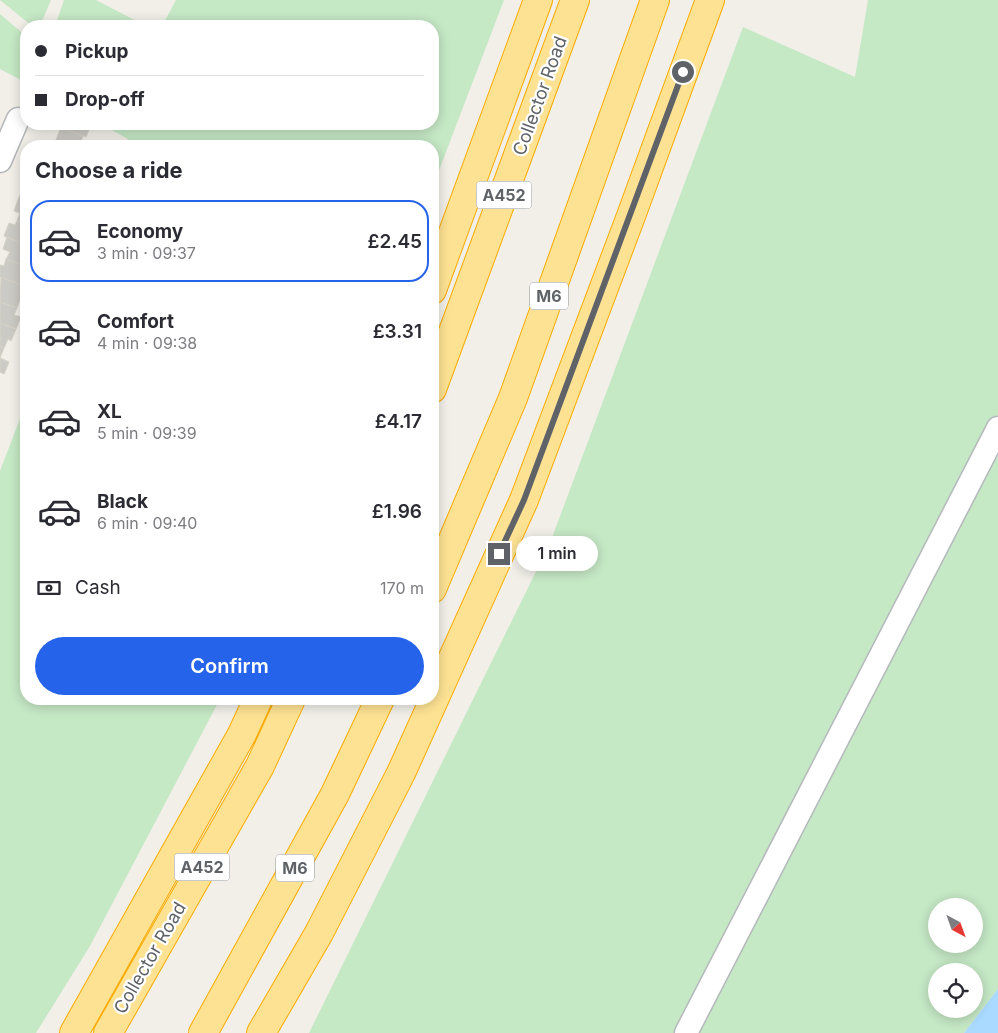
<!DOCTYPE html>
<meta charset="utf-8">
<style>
:root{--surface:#fff;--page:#f7f7f7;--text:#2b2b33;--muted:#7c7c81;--line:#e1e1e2;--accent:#2563eb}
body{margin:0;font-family:Inter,sans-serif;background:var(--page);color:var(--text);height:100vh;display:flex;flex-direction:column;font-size:19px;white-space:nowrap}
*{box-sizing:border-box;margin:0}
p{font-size:16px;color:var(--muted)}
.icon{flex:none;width:28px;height:28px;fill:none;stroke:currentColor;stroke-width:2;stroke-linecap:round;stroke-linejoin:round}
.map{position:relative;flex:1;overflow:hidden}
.drawer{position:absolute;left:20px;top:140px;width:419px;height:565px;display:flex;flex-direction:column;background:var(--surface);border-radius:20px;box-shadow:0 2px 12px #0003}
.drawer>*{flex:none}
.banner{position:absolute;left:20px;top:20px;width:419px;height:110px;border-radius:20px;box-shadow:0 2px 12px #0003;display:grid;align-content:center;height:110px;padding:0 15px;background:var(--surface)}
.needle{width:32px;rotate:139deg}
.buttons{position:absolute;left:928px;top:898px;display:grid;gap:10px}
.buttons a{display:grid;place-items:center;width:55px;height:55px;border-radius:50%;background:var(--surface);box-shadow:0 2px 12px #0003;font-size:25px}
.end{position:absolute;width:22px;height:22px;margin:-11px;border:6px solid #5f6368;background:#fff;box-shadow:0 0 0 2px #fff}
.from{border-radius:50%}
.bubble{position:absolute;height:35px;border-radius:18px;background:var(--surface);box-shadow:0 2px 12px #0003;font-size:16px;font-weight:600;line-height:35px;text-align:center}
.banner b{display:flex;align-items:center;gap:18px;height:48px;font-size:19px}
.banner b+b{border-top:1px solid var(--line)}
.banner i{width:12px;height:12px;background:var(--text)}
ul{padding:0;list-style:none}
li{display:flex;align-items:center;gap:15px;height:82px;margin:0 10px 8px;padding:0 5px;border:2px solid transparent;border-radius:20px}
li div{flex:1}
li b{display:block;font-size:19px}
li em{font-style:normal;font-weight:600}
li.selected{border-color:var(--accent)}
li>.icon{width:45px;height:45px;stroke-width:1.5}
h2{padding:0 15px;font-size:22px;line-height:60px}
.pay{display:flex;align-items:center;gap:12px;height:55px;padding:0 15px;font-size:19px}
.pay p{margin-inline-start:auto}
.action{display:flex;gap:10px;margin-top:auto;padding:10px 15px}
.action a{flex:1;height:58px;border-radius:30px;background:var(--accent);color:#fff;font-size:20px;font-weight:600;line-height:58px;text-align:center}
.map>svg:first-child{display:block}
.green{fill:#c5e8c5;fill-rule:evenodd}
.water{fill:#aadaff}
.building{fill:#cccac5;stroke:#d6d1c6}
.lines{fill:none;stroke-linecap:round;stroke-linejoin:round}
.minor-casing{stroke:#b5b8bc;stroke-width:25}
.highway-casing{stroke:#f9ab00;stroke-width:30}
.minor{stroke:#fff;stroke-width:22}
.highway{stroke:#fde293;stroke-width:28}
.route{stroke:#5f6368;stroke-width:6}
.labels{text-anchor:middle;stroke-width:4.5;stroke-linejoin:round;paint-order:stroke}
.shield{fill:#fff;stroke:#8f9295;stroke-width:1}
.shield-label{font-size:16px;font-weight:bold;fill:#5f6368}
.street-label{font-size:18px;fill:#5f6368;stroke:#fff}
</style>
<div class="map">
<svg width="998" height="1033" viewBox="0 0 998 1033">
<rect width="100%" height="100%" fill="#f1efe8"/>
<!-- green -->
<path class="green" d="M0,0H51L40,26H32Z
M64,0H96L146,26H55Z
M176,0H504L433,186L432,146H125L128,139L101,124H432V26H162Z
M868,0H998V989L964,1033H309L550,543L743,27L855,77ZM936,906H974V944H936ZM936,971H974V1009H936Z
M0,14L26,36V67L21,80L0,69Z
M26,403V699H220L90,946L36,1033H0V471Z"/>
<!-- water -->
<path class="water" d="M998,989V1033H964Z"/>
<!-- building -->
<path class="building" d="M62,124H89L91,125L86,137L61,127Z
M61,127L83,136L79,146L70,144L69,146L54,145Z
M24,187L26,188V200L19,197Z
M19,197L26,200V224L17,221L20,213L14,211Z
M17,221L26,224V245L4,236L9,223L15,225Z
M7,237L26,245V258L22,265L6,259L10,252L3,249Z
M6,259L22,265L20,270L26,272L21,285L0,277V265L4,266Z
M1,277L26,287L25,291H26V302L20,300L17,308L0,302Z
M0,302L17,308L14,315L21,317L16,329L0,323Z
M0,323L16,329L11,341L8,339L4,348L0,346Z
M0,346L4,348L0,358L9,362L4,374L0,372Z"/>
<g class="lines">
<defs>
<path id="minor" d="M0,161L18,119
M686,1033L998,428"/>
<path id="highway" d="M432,290L538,0
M432,389L575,0
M432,589L513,398L655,0
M74,1033L242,734L258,699
M108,1033L260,766L291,699
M203,1033L335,794L380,699
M261,1033L319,933L401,773L524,500L631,216L710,0"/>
</defs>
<!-- minor casing -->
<use href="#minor" class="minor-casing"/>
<!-- highway casing -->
<use href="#highway" class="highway-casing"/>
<!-- minor -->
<use href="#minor" class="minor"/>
<!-- highway -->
<use href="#highway" class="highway"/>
</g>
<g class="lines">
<!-- route -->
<path class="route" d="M499,554L524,500L683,72"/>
</g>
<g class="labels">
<!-- shield labels -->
<g class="shield">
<rect x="476.5" y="181.5" width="55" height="27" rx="4"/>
<rect x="530" y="282.5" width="38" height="27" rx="4"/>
<rect x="174.5" y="853.5" width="55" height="27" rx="4"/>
<rect x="276" y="854.5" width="38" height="27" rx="4"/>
</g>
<g class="shield-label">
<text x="504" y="201">A452</text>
<text x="549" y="302">M6</text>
<text x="202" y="873">A452</text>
<text x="295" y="874">M6</text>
</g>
<!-- street labels -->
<g class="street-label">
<text transform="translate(540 96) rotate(-70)" y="6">Collector Road</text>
<text transform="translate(150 958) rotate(-60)" y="6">Collector Road</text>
</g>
</g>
</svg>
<div class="buttons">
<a><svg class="needle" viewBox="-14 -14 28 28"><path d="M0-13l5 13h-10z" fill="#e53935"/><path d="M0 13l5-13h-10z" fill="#7c7c81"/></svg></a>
<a><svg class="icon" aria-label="locate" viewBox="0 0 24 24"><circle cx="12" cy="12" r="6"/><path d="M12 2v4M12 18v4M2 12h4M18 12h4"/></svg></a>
</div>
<i class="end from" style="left:683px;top:72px"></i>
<i class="end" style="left:499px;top:554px"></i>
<div class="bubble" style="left:516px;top:536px;width:82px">1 min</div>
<div class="banner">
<b><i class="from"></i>Pickup</b>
<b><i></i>Drop-off</b>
</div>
<section class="drawer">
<h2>Choose a ride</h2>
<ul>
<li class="selected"><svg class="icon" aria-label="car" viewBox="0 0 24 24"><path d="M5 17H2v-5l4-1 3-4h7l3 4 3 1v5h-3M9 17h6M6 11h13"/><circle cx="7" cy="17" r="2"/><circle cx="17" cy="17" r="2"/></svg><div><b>Economy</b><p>3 min · 09:37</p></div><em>£2.45</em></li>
<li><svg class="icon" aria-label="car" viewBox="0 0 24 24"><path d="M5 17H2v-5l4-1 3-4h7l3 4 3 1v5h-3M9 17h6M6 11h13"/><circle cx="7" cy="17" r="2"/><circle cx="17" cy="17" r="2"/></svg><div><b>Comfort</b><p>4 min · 09:38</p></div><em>£3.31</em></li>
<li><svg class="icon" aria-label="car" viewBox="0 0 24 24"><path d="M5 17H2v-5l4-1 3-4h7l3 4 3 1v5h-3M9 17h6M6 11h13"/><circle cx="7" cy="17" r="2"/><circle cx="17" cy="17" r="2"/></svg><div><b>XL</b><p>5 min · 09:39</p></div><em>£4.17</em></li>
<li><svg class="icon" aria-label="car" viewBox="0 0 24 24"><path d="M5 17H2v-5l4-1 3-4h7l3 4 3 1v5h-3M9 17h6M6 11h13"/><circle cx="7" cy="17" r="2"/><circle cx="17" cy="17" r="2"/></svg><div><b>Black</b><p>6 min · 09:40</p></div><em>£1.96</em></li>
</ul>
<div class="pay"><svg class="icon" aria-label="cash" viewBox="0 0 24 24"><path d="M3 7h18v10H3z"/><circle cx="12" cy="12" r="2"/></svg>Cash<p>170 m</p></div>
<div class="action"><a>Confirm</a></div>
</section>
</div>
